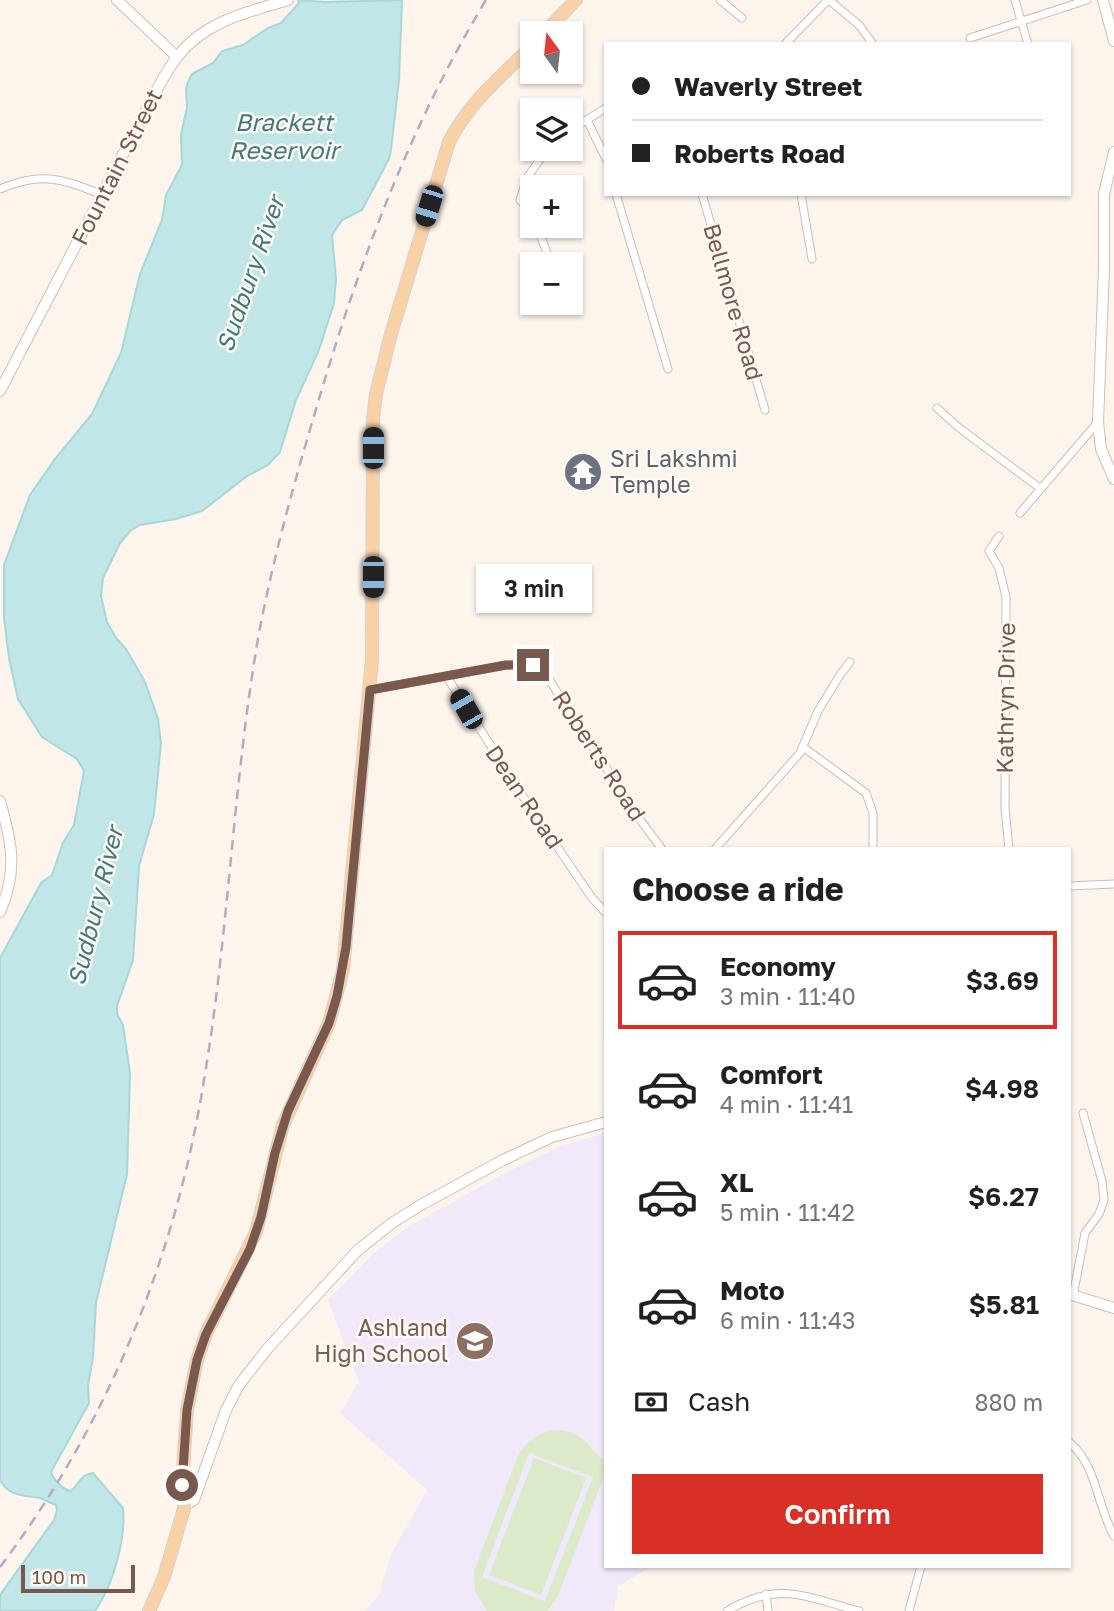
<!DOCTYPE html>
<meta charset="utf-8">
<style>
:root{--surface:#fff;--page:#f2f2f2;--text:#202124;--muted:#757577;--line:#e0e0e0;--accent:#d93025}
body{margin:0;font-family:"Golos Text",sans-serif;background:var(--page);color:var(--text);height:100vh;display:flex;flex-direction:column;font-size:26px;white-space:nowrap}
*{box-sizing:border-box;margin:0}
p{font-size:23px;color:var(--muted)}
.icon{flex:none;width:38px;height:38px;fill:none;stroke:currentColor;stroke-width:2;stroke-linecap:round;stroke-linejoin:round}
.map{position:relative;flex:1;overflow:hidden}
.sheet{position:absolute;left:604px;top:847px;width:467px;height:721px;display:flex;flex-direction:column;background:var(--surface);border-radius:0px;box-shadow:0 2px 5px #0004}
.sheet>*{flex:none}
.guide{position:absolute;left:604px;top:42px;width:467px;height:154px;border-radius:0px;box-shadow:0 2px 5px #0004;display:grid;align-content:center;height:154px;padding:0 28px;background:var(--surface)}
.needle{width:46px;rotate:345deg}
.controls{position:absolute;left:520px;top:21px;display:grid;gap:14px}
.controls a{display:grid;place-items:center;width:63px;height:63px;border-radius:0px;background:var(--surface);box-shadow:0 2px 5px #0004;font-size:35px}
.scale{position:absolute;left:21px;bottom:18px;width:114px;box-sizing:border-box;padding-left:7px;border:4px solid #79584e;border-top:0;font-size:19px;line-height:24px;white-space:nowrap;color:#79584e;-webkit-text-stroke:5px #fff9f3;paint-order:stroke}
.end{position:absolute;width:32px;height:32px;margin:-16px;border:9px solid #79584e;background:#fff;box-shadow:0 0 0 4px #fff}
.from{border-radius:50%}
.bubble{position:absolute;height:49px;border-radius:0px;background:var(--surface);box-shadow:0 2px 5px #0004;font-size:23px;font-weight:600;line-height:49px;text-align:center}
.car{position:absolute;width:21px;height:42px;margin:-21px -10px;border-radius:9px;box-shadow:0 0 5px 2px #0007;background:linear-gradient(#222 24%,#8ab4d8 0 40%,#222 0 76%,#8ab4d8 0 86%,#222 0)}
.guide b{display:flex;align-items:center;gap:24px;height:66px;font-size:26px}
.guide b+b{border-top:2px solid var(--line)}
.guide i{width:18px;height:18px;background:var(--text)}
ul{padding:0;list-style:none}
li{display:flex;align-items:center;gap:21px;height:98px;margin:0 14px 10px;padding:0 14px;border:4px solid transparent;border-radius:0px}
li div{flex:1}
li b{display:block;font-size:26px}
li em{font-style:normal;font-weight:600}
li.on{border-color:var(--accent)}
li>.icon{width:63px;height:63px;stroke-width:1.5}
h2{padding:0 28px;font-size:32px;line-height:84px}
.pay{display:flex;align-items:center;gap:18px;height:77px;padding:0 28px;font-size:26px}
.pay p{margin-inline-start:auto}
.button{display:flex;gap:14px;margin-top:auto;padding:14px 28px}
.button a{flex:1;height:80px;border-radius:0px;background:var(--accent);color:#fff;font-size:28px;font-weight:600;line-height:80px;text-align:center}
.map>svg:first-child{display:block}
.education{fill:#f1e8fa}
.green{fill:#dbebca;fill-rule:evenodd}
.water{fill:#c0e6e7;stroke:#a6d7d9;stroke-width:2}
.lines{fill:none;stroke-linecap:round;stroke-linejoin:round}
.street-casing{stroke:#d0bbb1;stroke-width:9}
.secondary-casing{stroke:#d5bdb1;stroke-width:12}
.primary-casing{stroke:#d9d0cd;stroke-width:14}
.street{stroke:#fff;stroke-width:7}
.secondary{stroke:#fff;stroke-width:10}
.primary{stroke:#f9d1a7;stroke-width:12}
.rail{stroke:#b6a9c8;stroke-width:2.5;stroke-dasharray:10 7;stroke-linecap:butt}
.route{stroke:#79584e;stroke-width:9}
.labels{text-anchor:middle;stroke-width:5;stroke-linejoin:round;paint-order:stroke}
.street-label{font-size:23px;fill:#79584e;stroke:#fff9f3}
.worship-label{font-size:23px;fill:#5b616d;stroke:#fff9f3;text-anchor:start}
.education-label{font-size:23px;fill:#785e54;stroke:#fff9f3;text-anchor:end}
.water-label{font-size:24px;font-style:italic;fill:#417a7d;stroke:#fff9f3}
</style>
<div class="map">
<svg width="1114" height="1611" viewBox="0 0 1114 1611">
<rect width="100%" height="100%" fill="#fdf4ec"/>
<!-- education -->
<path class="education" d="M605,1133L606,1566H652L618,1586L614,1611H365L382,1591L381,1587L393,1551L427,1490L340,1413L359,1382L328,1300L374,1253L406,1228L505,1173L558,1147Z"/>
<!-- green -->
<path class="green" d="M560,1430C591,1434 587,1452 605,1460L606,1471L558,1596L547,1611H487L475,1591L474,1571L517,1458C526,1440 540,1431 560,1430ZM529,1453L593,1477L545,1601L482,1577Z
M534,1458L586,1478L541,1595L489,1575Z"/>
<!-- water -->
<path class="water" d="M298,0L324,2L402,0L399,80L391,150L389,159L362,210L342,220L332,235L336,278L334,303L319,350L296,400L280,452L268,465L247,476L202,511L176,519L140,525L130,531L120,543L103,578L101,596L107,622L116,638L126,649L145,682L158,719L161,743L154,814L139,866L133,960L117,1006V1014L123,1025L130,1073L127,1174L96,1303L93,1358L88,1385L89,1403L51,1472C53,1479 63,1490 71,1491C80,1484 79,1475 93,1473L123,1508C126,1540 113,1585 95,1611H0V1595L54,1520L57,1510L56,1505C51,1503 45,1500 40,1498C24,1495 9,1497 0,1480V958L41,883L52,875L63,843L74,825L84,771L77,759L42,737L18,699L9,658L4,618V565L30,495L55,459L92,414L121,353L140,274L162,220L166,195L182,165L181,135L187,108L186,89L188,82L192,74L213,63L222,51L243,45L268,28L281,23L299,3Z"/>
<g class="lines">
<defs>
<path id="street" d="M720,0L742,18
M829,0L859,25L873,44
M1015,0L1028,44
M970,38L1087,0
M785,44L828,0
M587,120L606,159
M570,130L606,108
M0,189C42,171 62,179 103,195
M616,194L668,369
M702,194L765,410
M801,194L812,259
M532,213L520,200L527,178L547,149
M537,226L551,264
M937,408L958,427L1041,489
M1020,513L1098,422
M999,536L989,551L999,568L1006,597L1005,808L1009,849
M447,677L524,798L592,898L606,913
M370,690L506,665H532L544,672L641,821L662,849
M803,747L866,793L873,813V849
M715,849L800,753L818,711L840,675L850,662
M1069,886L1114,884
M1073,1296L1085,1233L1099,1214L1104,1200L1102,1181L1083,1113
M1069,1442C1097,1465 1097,1506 1114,1536
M766,1594L768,1611
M727,1611C778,1580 806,1597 859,1611
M909,1611L921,1566"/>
<path id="secondary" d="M117,0L177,57
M1103,0L1114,41
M1114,152L1104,194V268L1098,422L1101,449L1114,479
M0,391L155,93C162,80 169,67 178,56C205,21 248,12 288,0
M0,801C12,843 18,870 0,912
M1069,1294L1114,1308
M185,1505L194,1500L226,1410L239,1385L268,1348L358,1250L392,1223L419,1206L503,1160L552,1137L606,1122"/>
<path id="primary" d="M544,33L576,0
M149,1611L164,1577L185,1505L181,1498L187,1410L197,1360L206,1334L256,1232L283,1125L329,1023L343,970L372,660L373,419L376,394L391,334L449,142C470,101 500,78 532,46"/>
</defs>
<!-- street casing -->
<use href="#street" class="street-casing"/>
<!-- secondary casing -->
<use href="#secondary" class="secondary-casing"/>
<!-- primary casing -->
<use href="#primary" class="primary-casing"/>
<!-- street -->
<use href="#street" class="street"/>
<!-- secondary -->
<use href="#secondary" class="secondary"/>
<!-- primary -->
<use href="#primary" class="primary"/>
<!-- rail -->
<path class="rail" d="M0,1567C108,1424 176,1256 204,1080C229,932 233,781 259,633C274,554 296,476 319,399C360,260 411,124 486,0"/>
</g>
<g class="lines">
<!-- route -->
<path class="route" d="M182,1485L187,1410L197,1360L206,1334L250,1249L261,1217L275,1153L288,1111L329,1023L337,996L346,947L370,690L506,665H533"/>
</g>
<!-- icons -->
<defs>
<symbol id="temple-disc" viewBox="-11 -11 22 22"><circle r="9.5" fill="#6b7280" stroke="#fff9f3"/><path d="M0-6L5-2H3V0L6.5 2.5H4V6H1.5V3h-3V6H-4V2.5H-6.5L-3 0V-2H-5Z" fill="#fff"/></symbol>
<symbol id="school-disc" viewBox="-11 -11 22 22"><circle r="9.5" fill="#8d6e63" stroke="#fff9f3"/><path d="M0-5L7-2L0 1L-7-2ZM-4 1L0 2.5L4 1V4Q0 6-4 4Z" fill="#fff"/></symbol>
</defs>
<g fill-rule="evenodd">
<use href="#temple-disc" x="561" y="450" width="44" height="44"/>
<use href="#school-disc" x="453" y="1319" width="44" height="44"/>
</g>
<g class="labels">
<!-- street labels -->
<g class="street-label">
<text transform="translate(117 167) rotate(-63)" y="8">Fountain Street</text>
<text transform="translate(733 302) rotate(74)" y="8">Bellmore Road</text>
<text transform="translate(1006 698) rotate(-89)" y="8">Kathryn Drive</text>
<text transform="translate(599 756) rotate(57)" y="8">Roberts Road</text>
<text transform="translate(524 797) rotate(56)" y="8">Dean Road</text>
</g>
<!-- worship labels -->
<g class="worship-label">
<text x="610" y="467">Sri Lakshmi<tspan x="610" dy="26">Temple</tspan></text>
</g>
<!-- education labels -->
<g class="education-label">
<text x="448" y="1336">Ashland<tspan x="448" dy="26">High School</tspan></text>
</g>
<!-- water labels -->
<g class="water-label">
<text x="284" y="131">Brackett<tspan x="284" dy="28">Reservoir</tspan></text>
<text transform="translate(251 274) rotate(-71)" y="8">Sudbury River</text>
<text transform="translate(96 906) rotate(-76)" y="8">Sudbury River</text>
</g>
</g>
</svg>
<div class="controls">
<a><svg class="needle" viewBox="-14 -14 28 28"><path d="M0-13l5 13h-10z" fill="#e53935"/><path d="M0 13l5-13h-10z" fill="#757577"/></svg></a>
<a><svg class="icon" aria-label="layers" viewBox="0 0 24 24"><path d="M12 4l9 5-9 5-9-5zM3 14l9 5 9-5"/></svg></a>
<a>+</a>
<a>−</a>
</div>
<div class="scale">100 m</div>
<i class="end from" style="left:182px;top:1485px"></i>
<i class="end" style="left:533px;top:665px"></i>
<div class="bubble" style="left:476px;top:564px;width:116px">3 min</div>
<i class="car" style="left:429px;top:206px;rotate:197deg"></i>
<i class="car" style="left:373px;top:448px;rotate:0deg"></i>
<i class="car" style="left:373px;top:577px;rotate:180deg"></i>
<i class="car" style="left:466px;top:709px;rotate:330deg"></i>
<div class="guide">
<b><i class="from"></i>Waverly Street</b>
<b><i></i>Roberts Road</b>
</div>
<section class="sheet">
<h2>Choose a ride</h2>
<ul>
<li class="on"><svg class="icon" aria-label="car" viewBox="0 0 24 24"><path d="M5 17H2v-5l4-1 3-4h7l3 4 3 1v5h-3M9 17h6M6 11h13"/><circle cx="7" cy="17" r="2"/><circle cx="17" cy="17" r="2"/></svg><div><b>Economy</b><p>3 min · 11:40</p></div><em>$3.69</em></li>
<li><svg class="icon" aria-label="car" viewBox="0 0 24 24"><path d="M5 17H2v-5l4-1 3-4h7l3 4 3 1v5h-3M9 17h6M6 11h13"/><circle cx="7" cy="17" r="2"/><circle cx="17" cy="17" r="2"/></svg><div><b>Comfort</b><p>4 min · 11:41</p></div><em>$4.98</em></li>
<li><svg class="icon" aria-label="car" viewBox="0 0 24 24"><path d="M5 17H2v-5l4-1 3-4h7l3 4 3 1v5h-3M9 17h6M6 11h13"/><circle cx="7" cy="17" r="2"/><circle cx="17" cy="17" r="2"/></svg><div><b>XL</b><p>5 min · 11:42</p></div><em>$6.27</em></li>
<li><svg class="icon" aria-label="car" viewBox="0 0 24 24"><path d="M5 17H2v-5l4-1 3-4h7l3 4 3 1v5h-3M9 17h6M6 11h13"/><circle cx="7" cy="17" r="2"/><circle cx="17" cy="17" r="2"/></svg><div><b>Moto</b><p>6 min · 11:43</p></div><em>$5.81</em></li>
</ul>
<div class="pay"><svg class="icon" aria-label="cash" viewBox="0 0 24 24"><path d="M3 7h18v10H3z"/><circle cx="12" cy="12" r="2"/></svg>Cash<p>880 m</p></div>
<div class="button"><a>Confirm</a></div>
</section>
</div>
